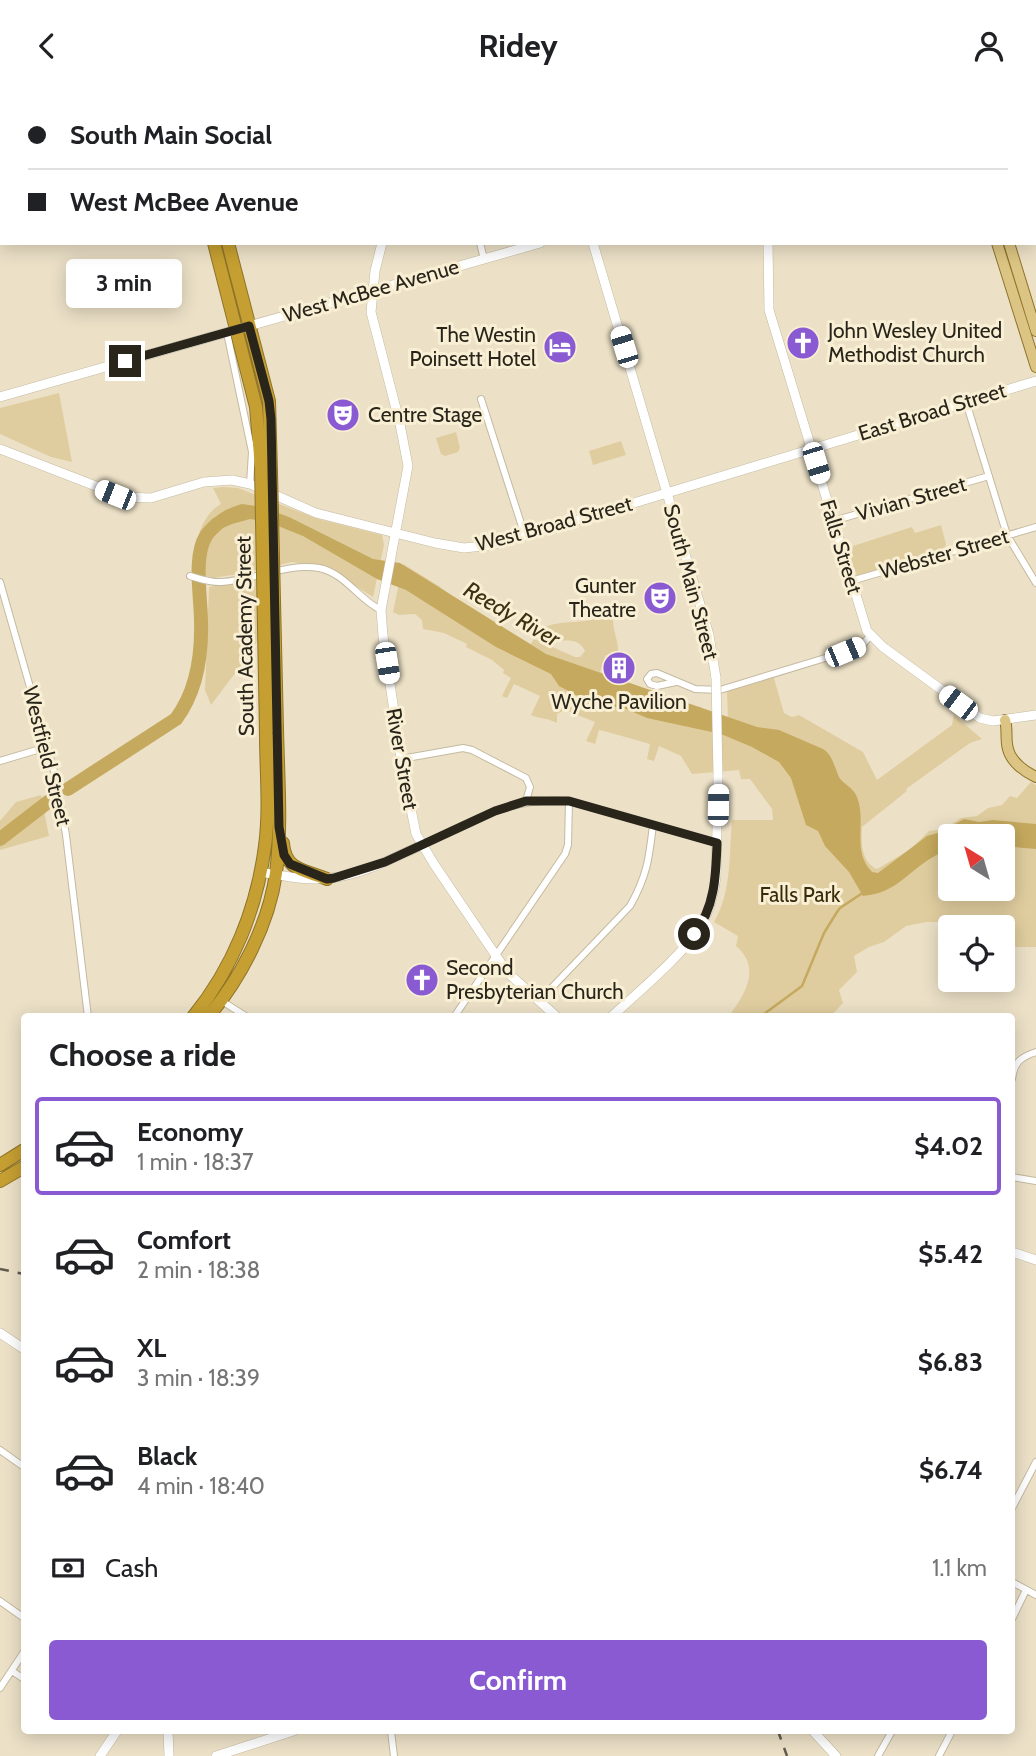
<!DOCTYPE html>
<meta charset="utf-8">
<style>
:root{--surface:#fff;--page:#f2f2f2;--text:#202124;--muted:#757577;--line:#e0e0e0;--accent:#8a5ad3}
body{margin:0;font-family:Cabin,sans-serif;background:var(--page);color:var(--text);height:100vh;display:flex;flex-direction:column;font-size:26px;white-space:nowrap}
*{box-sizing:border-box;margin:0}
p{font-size:23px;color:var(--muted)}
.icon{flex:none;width:38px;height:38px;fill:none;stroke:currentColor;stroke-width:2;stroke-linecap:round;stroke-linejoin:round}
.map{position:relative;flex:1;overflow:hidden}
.sheet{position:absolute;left:21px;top:922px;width:994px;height:721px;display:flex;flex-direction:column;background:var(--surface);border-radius:7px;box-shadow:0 4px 18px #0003}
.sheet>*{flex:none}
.guide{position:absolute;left:0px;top:0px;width:1036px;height:154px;box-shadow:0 4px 18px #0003;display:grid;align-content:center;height:154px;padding:0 28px;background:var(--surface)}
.needle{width:46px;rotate:323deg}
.tools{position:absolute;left:938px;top:733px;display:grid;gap:14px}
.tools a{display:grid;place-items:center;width:77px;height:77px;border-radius:7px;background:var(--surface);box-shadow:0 4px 18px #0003;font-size:35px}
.end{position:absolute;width:32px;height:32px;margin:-16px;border:9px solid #29251b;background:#fff;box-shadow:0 0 0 4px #fff}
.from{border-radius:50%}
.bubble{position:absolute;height:49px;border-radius:7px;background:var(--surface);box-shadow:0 4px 18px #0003;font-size:23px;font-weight:800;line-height:49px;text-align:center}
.car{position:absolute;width:21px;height:42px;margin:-21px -10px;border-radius:9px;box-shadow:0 0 5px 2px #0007;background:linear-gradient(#fff 24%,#345 0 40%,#fff 0 76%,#345 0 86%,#fff 0)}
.guide b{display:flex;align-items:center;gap:24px;height:66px;font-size:26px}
.guide b+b{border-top:2px solid var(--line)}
.guide i{width:18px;height:18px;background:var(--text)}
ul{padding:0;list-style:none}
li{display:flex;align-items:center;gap:21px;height:98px;margin:0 14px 10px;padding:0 14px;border:4px solid transparent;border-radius:7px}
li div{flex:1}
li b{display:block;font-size:26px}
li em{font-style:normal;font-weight:800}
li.selected{border-color:var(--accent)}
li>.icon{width:63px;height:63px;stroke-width:1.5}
h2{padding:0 28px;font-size:32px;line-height:84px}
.pay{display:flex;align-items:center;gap:18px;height:77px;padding:0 28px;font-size:26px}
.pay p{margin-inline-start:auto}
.primary-button{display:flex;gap:14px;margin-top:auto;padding:14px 28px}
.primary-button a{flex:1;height:80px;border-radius:7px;background:var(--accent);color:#fff;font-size:28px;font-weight:800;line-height:80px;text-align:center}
header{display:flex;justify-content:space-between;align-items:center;height:91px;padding:0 28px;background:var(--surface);font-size:32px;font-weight:800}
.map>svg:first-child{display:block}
.green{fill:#e0cd9f;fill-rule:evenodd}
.water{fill:#c5a95e}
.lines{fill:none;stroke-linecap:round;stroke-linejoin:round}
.stream{stroke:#c5a95e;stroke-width:2.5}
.river{stroke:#c5a95e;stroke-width:14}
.street-casing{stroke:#c4baa0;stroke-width:8}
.secondary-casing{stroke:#c4baa0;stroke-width:10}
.primary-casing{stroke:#8e742a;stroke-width:12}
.highway-casing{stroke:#8e742a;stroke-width:14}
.street{stroke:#fff;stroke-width:6}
.secondary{stroke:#fff;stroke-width:9}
.primary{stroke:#dcc584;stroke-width:10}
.highway{stroke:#c59f32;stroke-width:12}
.rail{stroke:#625c4e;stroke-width:2.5;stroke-dasharray:9 9;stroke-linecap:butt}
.secondary-bridge-casing{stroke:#c4baa0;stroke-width:10;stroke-linecap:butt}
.highway-bridge-casing{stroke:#8e742a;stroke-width:14;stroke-linecap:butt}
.secondary-bridge{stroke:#fff;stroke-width:9}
.highway-bridge{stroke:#c59f32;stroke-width:12}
.route{stroke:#29251b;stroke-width:9}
.labels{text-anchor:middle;stroke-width:6;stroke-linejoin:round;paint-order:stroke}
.street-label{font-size:21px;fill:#29251b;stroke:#f9efd4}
.poi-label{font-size:21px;fill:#29251b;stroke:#f9efd4;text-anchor:start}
.park-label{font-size:21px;fill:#372b08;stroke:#f9efd4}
.water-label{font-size:23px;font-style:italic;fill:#3e3211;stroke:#f9efd4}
</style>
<header><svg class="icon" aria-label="back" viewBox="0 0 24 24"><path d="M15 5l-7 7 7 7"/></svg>Ridey<svg class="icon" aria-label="person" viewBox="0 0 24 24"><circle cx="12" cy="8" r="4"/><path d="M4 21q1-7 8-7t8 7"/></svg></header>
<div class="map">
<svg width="1036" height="1665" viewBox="0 0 1036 1665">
<rect width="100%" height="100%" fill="#ece1c7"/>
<!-- green -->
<path class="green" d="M59,302L72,371L51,366L0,343V317Z
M456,341L460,357L458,361L445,365L441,363L436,347Z
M621,350L626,364L593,374L589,360Z
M223,396L238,397L318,428L382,444L384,454L373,506L325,476L292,471L238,483L213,487L192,480C195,457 198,426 221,413L213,397Z
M941,434L946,453L945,457L857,485L849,464L853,455L912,436L915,442Z
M403,473L439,495L471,519L531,553L534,548L575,566H580L585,560C576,542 559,554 544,549L540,543L541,538C561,527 584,535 605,524L613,529C613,543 621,554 617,568L606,564L600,581L691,615L701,616V619L728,629L727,600L773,584L784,622L792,626L799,624L863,661L877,689L952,634L954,624L982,648L970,652L906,698L907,700L862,736C861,751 861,771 877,778L911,758L929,740L944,738L961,727L977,725L988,717L1002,714L1010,705L1017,707L1031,691L1036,694V856H1003V836H955L948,833V831H926L906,835L884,851L869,856L854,865L857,881L839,899L843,912L830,926H728C745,904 762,877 736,855L738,845L714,831C732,800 729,764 732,729H773L772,718L750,688H741L739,679L692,683L681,665L659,655L654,670L647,668L650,653L604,640L599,639L595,653L586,650L595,631L565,619L557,623V632C548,627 540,628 531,624L540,605L514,593L507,607L502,605L511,587L503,582L504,579L492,569L466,556L467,553L444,542L423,538L422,529L415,523L399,524L393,521ZM950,746H1003V798H950Z
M257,488V550L251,561L211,614L205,599L209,496Z
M41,704L49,745L0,759V730L16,711Z"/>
<!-- water -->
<path class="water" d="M242,413L262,416L289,426L373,468L400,472L546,563L757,636L779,639L823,658C832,663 835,677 839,686C843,693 853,696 857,706C867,731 851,759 872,781L878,782L927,745L941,741L964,728L979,731L993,729L1036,733V758L1003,755V746H950V757C940,762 930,767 921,774C900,790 891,802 863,805L849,781L825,755L818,740L806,734L791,687L779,671L752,656L721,643L647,627L624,617L593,613L559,595L551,583L496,556L406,499L377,488L303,445L268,431L250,428L232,433L205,445C208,426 225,418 242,413Z"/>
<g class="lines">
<!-- stream -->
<path class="stream" d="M760,926L802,895L824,842L837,821L840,817L864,801"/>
<!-- river -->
<path class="river" d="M68,698L176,628C197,600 202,564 201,530C201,507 193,465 206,445C208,441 213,437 217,433
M0,748L48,711"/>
<defs>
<path id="street" d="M438,0V2
M656,0V2
M835,0V2
M1034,99L1036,98
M480,152L484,168
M227,242L252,361L250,393
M481,308L525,445
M966,311L1007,444L1036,492
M833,430L989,385
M190,485C201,488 211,492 222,491C255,489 286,472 319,477C345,482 359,509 381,519
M851,490L1036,436
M0,491L56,687L66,744L88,926
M676,591L657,595L650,593L647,588L651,583L657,582L695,598L720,599L845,561L863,553L870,545
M401,668L463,657L472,659L526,687L530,696L526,710
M0,670L47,656
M422,754C473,730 510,705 569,710L717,752
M222,910L247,926
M539,910L630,815C647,785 649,768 653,734
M454,926L565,763L568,754L569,710
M1012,988C1014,972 1020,966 1036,961
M1012,1086L1036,1090
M0,1359L24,1376
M1012,1417L1036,1371
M1012,1491L1036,1504
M0,1510L24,1527
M1012,1528L1026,1499
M12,1580L24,1588
M0,1597L24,1561
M391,1640L394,1665
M878,1665L892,1640
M939,1665L952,1640"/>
<path id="secondary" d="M350,0V2
M548,0L549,2
M741,0V2
M510,2L516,0
M0,135L2,134
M382,152L375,180L371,221L400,333L408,375L381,519L383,545L401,668L416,743L434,773L507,881L557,926
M593,152L709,544L716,587
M768,152L769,219L867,540L883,556L980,627L993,630L1036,624
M0,306L540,152
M0,358L124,406L151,407L204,391L232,389L250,393L316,422L435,452L464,457L492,454L525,445L1036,290
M260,781C283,785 307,790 330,787C362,784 393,767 422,754
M611,926C636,903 687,861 702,832C710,818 714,801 716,786L718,684
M1012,1161L1036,1169
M0,1242L24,1258
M168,1640L169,1665
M813,1640L836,1665
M100,1665L117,1640
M216,1665L293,1640"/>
<path id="primary" d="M950,0V2
M962,0V2
M1030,0L1031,2
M1002,2L1003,0
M997,152L1036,276
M1009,152L1036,240
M1005,629C1008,639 1005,648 1008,658C1011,671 1025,681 1036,686"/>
<path id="highway" d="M174,0L175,2
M191,0L192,2
M214,152L256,316L261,377
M228,152L269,310L271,381
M283,752C285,780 305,779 327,788
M193,926C233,877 257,817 265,755C270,718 266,680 266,643
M208,926C241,887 269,833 276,782C282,735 278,686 277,638
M0,1074L24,1059
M0,1090L24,1076"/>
</defs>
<!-- street casing -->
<use href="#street" class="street-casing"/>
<!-- secondary casing -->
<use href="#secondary" class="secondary-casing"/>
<!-- primary casing -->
<use href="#primary" class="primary-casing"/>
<!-- highway casing -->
<use href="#highway" class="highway-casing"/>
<!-- street -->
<use href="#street" class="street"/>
<!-- secondary -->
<use href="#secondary" class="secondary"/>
<!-- primary -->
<use href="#primary" class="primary"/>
<!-- highway -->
<use href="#highway" class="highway"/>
<!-- rail -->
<path class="rail" d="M0,1178L24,1183
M778,1640L787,1665"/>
<defs>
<path id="secondary-bridge" d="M716,587L718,684"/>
<path id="highway-bridge" d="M261,377L266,643
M271,381L277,638"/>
</defs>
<!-- secondary-bridge casing -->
<use href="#secondary-bridge" class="secondary-bridge-casing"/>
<!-- highway-bridge casing -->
<use href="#highway-bridge" class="highway-bridge-casing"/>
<!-- secondary-bridge -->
<use href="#secondary-bridge" class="secondary-bridge"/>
<!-- highway-bridge -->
<use href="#highway-bridge" class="highway-bridge"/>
</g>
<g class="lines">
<!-- route -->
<path class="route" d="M125,270L249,235L269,310L271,328L279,736L284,764L290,773L327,788L334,787L385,771L495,720L526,710H569L717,752C716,784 715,817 694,843"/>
</g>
<!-- icons -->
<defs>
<symbol id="church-disc" viewBox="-11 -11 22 22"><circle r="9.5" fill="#8a5ad3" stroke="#f9efd4"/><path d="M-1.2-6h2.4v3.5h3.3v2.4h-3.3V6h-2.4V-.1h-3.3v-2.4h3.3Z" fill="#fff"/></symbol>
<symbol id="hotel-disc" viewBox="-11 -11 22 22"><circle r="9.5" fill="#8a5ad3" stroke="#f9efd4"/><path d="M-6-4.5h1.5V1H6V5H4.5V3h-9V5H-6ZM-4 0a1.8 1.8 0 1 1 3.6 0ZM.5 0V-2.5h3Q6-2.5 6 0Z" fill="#fff"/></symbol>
<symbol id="theatre-disc" viewBox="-11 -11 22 22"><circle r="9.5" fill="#8a5ad3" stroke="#f9efd4"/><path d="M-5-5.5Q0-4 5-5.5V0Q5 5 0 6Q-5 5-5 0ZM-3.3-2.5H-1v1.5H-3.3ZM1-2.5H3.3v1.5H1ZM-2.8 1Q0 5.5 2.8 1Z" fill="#fff"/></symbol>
<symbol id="building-disc" viewBox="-11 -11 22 22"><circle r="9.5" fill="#8a5ad3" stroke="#f9efd4"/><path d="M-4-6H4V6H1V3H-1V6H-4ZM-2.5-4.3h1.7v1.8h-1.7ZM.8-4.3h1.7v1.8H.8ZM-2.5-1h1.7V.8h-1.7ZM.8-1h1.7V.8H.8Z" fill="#fff"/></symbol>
</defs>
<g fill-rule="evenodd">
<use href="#church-disc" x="784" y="233" width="38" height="38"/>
<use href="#hotel-disc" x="541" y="237" width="38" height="38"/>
<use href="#theatre-disc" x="324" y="305" width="38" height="38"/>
<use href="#theatre-disc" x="641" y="488" width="38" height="38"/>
<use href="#building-disc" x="600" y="558" width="38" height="38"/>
<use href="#church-disc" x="403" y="870" width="38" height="38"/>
</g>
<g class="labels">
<!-- street labels -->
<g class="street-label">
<text transform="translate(371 200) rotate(-16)" y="7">West McBee Avenue</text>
<text transform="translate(932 321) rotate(-17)" y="7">East Broad Street</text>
<text transform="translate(911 408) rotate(-16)" y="7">Vivian Street</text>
<text transform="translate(554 433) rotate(-15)" y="7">West Broad Street</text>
<text transform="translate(841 456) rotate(73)" y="7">Falls Street</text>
<text transform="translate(944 463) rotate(-16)" y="7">Webster Street</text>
<text transform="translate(691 491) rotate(75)" y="7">South Main Street</text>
<text transform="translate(245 545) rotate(-91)" y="7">South Academy Street</text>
<text transform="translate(47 665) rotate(76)" y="7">Westfield Street</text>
<text transform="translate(402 668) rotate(80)" y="7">River Street</text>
</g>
<!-- poi labels -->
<g class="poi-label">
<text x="828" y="247">John Wesley United<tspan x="828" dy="24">Methodist Church</tspan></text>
<text x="536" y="251" text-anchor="end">The Westin<tspan x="536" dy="24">Poinsett Hotel</tspan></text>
<text x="368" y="331">Centre Stage</text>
<text x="636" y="502" text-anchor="end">Gunter<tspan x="636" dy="24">Theatre</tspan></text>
<text x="619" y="618" text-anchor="middle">Wyche Pavilion</text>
<text x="446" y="884">Second<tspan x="446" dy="24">Presbyterian Church</tspan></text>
</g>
<!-- park labels -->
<g class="park-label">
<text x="800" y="811">Falls Park</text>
</g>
<!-- water labels -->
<g class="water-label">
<text transform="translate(512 523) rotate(30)" y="8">Reedy River</text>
</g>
</g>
</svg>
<div class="tools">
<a><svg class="needle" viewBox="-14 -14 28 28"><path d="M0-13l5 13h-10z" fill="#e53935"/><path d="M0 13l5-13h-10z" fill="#757577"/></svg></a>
<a><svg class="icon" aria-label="locate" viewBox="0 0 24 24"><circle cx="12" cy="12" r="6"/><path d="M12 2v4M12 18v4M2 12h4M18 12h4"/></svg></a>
</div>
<i class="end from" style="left:694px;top:843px"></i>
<i class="end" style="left:125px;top:270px"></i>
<div class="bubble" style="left:66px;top:168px;width:116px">3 min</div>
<i class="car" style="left:624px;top:256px;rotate:343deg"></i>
<i class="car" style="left:816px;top:372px;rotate:163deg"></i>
<i class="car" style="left:115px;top:404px;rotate:292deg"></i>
<i class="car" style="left:845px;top:561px;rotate:67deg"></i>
<i class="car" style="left:387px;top:572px;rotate:171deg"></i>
<i class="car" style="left:958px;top:612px;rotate:307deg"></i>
<i class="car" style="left:718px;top:714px;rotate:1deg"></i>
<div class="guide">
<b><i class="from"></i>South Main Social</b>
<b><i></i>West McBee Avenue</b>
</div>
<section class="sheet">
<h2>Choose a ride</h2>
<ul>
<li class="selected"><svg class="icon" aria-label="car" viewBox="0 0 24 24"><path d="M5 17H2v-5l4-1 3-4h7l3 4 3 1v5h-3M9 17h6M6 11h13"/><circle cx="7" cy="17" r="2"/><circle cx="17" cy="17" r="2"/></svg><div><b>Economy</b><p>1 min · 18:37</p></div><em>$4.02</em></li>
<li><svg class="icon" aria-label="car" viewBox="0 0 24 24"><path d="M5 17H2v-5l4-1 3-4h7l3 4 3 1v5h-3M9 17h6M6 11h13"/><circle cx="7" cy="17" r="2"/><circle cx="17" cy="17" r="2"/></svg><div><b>Comfort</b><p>2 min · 18:38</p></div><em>$5.42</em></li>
<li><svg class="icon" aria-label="car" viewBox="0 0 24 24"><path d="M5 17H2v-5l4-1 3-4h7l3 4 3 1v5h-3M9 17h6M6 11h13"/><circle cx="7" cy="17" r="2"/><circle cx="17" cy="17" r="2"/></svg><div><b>XL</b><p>3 min · 18:39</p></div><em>$6.83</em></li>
<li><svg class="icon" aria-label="car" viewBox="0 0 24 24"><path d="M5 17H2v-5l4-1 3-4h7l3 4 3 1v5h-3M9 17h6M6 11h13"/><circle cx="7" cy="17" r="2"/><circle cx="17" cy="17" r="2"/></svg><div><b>Black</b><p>4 min · 18:40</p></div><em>$6.74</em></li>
</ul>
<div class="pay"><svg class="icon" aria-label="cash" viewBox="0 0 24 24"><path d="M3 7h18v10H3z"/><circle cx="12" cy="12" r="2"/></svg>Cash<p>1.1 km</p></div>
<div class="primary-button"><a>Confirm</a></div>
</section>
</div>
